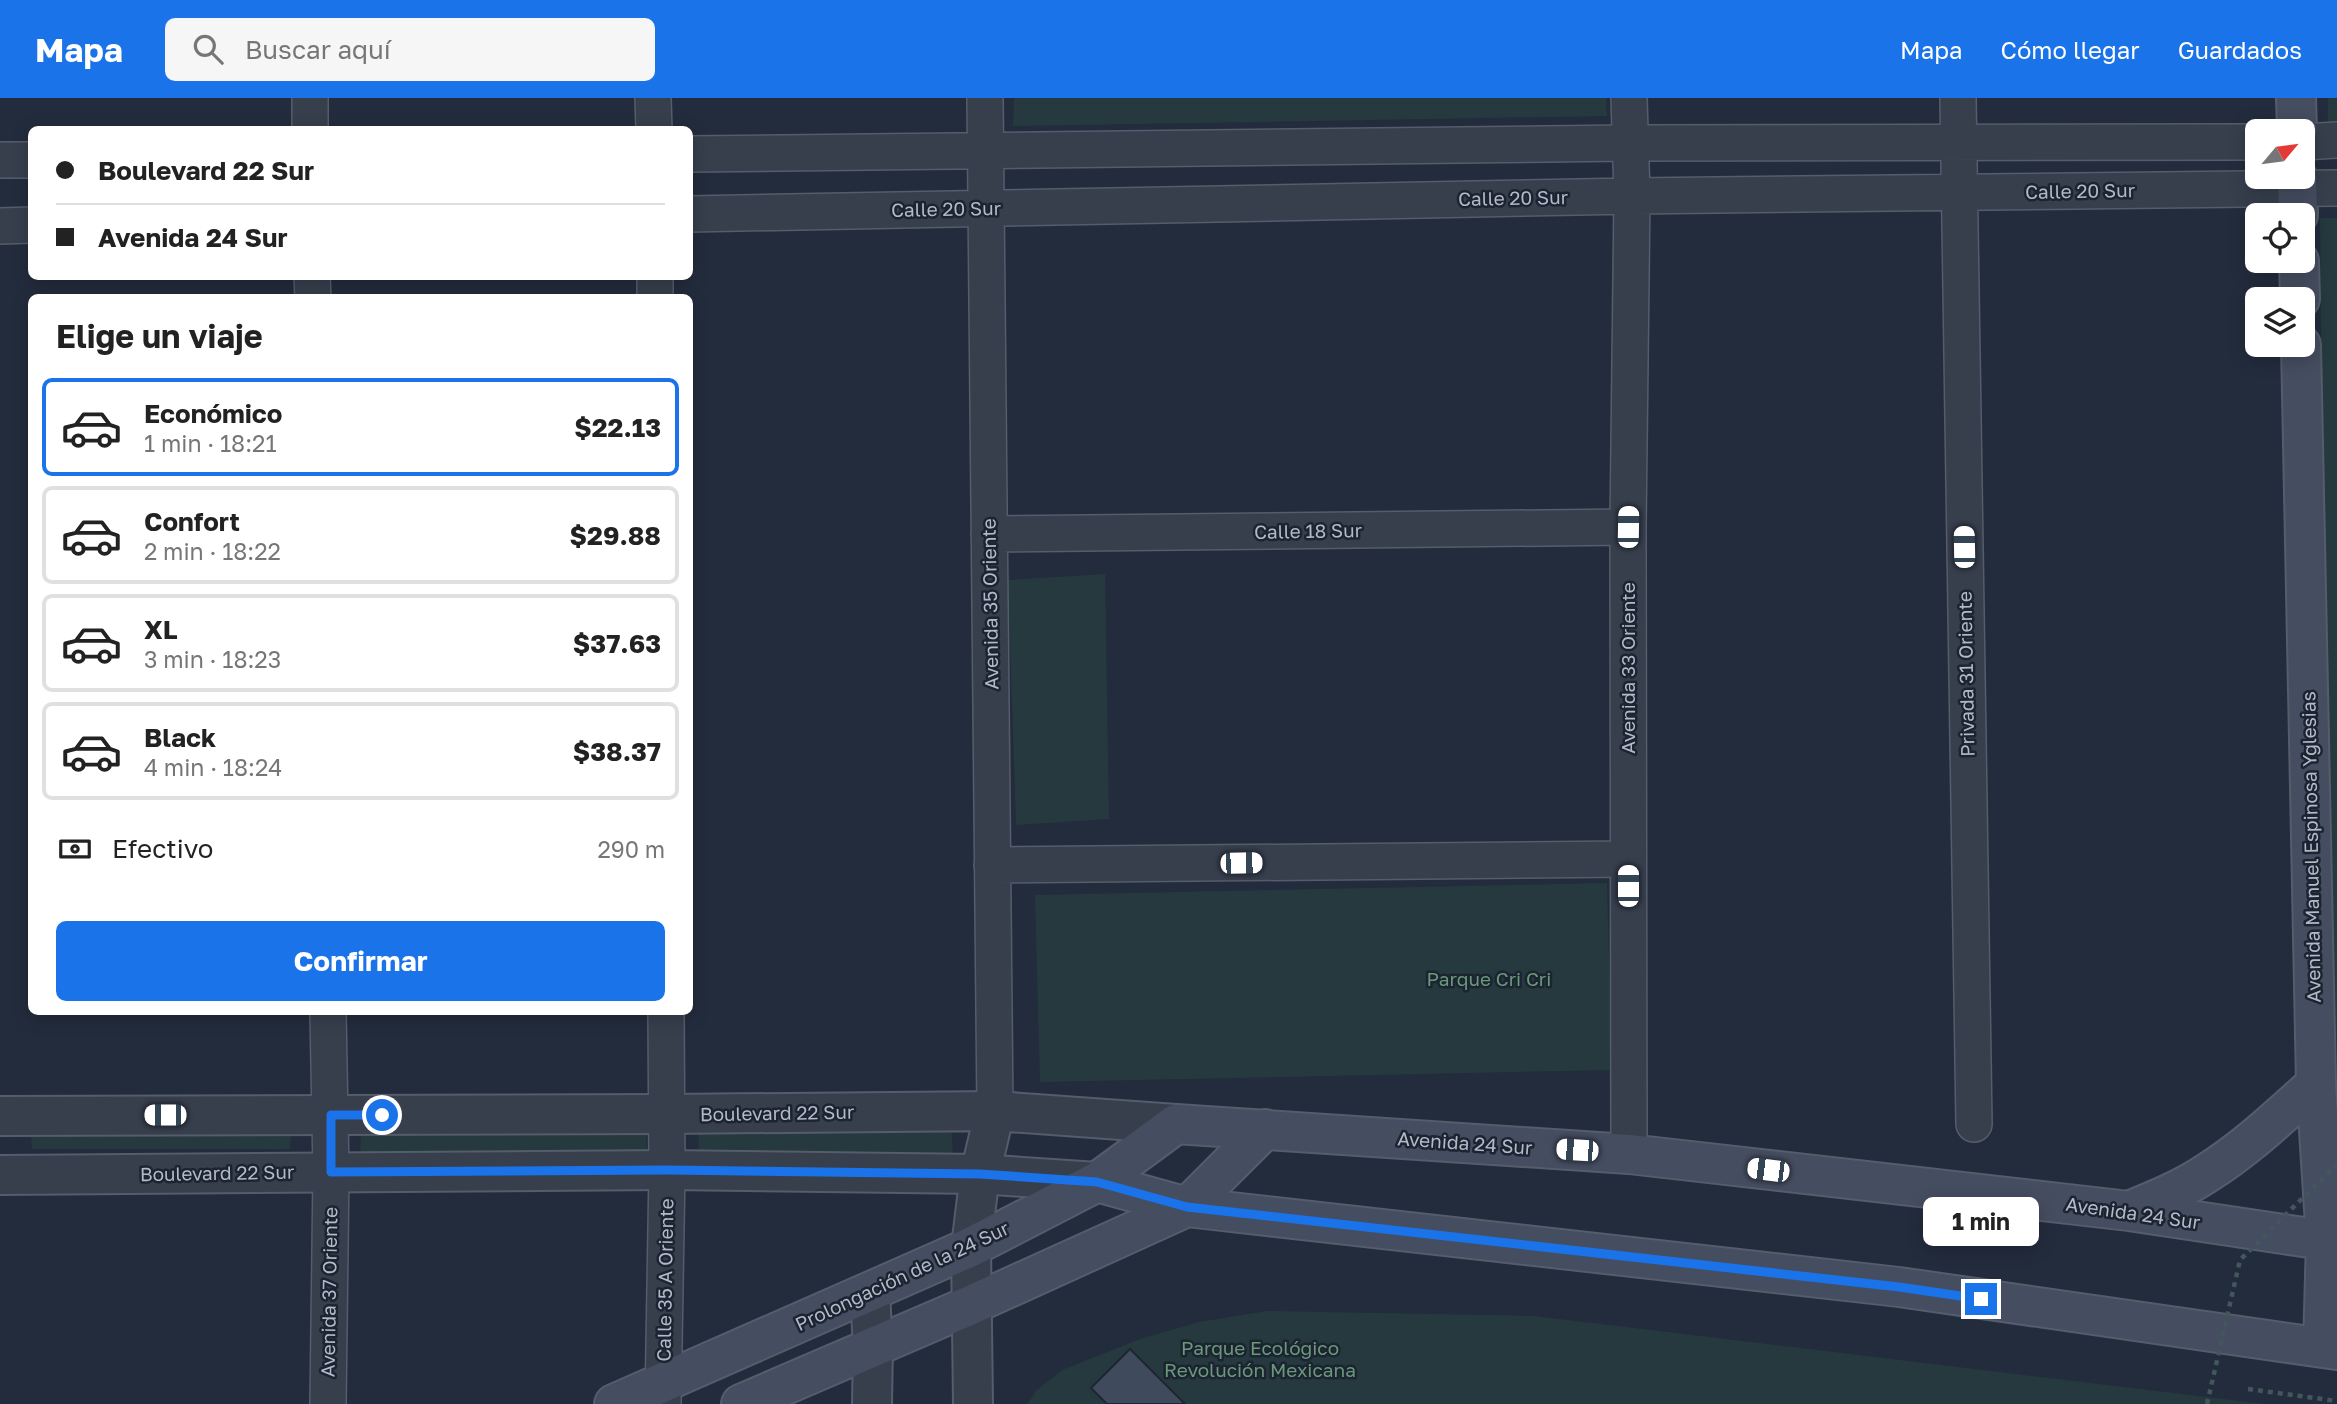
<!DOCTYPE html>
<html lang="es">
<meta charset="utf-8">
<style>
:root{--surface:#fff;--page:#f6f6f6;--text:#222;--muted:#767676;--line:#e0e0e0;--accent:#1a73e8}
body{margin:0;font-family:"Golos Text",sans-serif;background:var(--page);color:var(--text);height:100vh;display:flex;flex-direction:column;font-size:26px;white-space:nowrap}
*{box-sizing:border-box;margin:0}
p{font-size:23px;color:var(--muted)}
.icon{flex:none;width:38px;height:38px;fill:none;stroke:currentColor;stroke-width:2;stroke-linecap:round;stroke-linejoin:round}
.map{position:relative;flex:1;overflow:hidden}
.drawer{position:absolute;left:28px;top:196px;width:665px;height:721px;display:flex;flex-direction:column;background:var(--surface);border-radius:10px;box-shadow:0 4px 18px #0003}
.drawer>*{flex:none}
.guide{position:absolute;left:28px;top:28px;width:665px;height:154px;border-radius:10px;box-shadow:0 4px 18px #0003;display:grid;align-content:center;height:154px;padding:0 28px;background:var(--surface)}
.needle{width:46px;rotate:61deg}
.buttons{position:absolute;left:2245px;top:21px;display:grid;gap:14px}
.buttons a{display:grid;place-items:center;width:70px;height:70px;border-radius:10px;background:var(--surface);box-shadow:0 4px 18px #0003;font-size:35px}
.end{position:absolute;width:32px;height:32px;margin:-16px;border:9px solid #1a73e8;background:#fff;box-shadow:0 0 0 4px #fff}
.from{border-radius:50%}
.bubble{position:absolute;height:49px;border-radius:10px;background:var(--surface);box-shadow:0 4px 18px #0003;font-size:23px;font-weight:700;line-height:49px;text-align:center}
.car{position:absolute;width:21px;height:42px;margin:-21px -10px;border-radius:9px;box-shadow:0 0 5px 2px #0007;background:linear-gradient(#fff 24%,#345 0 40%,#fff 0 76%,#345 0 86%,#fff 0)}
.guide b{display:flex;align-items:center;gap:24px;height:66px;font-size:26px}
.guide b+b{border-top:2px solid var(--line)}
.guide i{width:18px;height:18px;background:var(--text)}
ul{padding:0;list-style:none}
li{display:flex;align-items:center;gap:21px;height:98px;margin:0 14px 10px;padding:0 14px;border:4px solid var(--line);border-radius:10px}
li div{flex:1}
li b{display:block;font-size:26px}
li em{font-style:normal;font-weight:700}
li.selected{border-color:var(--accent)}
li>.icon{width:63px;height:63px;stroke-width:1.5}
h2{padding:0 28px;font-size:32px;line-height:84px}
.pay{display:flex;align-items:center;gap:18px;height:77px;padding:0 28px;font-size:26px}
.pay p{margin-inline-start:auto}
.cta{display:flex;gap:14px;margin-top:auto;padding:14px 28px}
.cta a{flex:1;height:80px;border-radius:10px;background:var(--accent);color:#fff;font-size:28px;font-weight:700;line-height:80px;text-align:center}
header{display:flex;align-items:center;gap:42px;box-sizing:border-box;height:98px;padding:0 35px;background:var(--accent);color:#fff}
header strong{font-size:33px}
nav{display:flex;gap:38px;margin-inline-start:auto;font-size:24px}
.search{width:490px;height:63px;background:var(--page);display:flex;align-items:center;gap:18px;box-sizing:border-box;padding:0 24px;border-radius:10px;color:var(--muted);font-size:26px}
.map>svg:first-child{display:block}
.green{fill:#25393e}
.building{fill:#3f4a5c;stroke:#1e2634;stroke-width:2}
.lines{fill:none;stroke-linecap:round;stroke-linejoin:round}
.minor-casing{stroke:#555c6b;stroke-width:38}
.tertiary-casing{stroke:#555c6b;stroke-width:42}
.secondary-casing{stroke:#555c6b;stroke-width:42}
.path{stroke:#43565b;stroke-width:4.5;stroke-dasharray:5 5;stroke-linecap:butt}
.minor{stroke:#373f4d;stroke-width:35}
.tertiary{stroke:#373f4d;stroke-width:38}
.secondary{stroke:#454d60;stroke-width:38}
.path-bridge{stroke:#43565b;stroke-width:4.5;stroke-dasharray:5 5;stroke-linecap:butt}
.route{stroke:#1a73e8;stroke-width:9}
.labels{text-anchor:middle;stroke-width:5;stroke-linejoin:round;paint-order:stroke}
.street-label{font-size:19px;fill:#b3b9c8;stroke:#1c2432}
.park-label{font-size:19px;fill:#6a9979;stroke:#1c2432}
</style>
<header>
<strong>Mapa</strong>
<div class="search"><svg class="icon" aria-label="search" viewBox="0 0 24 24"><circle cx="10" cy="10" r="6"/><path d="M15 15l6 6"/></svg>Buscar aquí</div>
<nav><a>Mapa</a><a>Cómo llegar</a><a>Guardados</a></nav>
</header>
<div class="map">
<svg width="2337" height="1306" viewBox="0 0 2337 1306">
<rect width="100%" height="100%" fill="#232c3d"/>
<!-- green -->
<path class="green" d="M1014,0H1606L1607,18L1013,28Z
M2328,0H2337V30L2328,29Z
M2320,120H2337V1065L2328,1066Z
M1105,476L1109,721L1016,727L1008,482Z
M1607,785L1612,972L1040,984L1035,797Z
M951,1020L953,1062L699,1065L698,1021Z
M30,1025H292L290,1051H32Z
M646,1025L647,1067L360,1068L361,1026Z
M1267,1213L1534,1218L2265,1306H1027L1037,1292L1062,1272L1140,1241L1199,1224Z"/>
<!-- building -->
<path class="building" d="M1130,1251L1185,1306H1107L1091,1290Z"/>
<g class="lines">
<defs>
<path id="minor" d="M310,0V32
M653,0L654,32
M985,0L995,1013
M1629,0L1632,98L1628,429L1629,1056
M1958,0L1974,1026
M2303,44L2337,42
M690,56L1629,45L2258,44
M0,62H32
M690,116L1632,98L2337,90
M0,128L32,127
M312,178L313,200
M655,178V200
M989,436L1628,429
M992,767L1628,761
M328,1306L331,1074L328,914
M663,1306L667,1072L666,914"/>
<path id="tertiary" d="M0,1018L667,1016L995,1013L1176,1026
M0,1077L667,1072L980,1076L1097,1084
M870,1195L873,1249L872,1306
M973,1306L971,1149L980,1076L995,1013"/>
<path id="secondary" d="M2296,0L2297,33
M2297,79L2298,117
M2299,163L2300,201
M2301,247L2316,986L2326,1142L2323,1250
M1097,1084L1187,1109L1899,1189L2337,1252
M2129,1113C2156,1102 2183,1091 2207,1075C2247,1050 2281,1017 2316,986
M614,1306L971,1149L1097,1084L1176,1026L1629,1056L2129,1113L2337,1144
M741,1306L971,1207L1187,1109L1265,1031"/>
</defs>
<!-- minor casing -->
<use href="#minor" class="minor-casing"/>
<!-- tertiary casing -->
<use href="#tertiary" class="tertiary-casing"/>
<!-- secondary casing -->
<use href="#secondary" class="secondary-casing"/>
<!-- path -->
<path class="path" d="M2248,1291L2337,1303"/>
<!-- minor -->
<use href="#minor" class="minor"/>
<!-- tertiary -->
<use href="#tertiary" class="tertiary"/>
<!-- secondary -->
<use href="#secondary" class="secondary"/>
<!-- path-bridge -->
<path class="path-bridge" d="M2207,1306L2240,1162L2337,1066"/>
</g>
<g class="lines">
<!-- route -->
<path class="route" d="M382,1017H331V1074L667,1072L980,1076L1097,1084L1187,1109L1899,1189L1981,1201"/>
</g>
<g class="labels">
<!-- street labels -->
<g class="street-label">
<text transform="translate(2080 93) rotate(-1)" y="7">Calle 20 Sur</text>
<text transform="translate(1513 100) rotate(-1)" y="7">Calle 20 Sur</text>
<text transform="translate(946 111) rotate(-1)" y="7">Calle 20 Sur</text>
<text transform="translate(1308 433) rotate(-1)" y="7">Calle 18 Sur</text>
<text transform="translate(990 506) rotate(-91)" y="7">Avenida 35 Oriente</text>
<text transform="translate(1628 570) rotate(-90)" y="7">Avenida 33 Oriente</text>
<text transform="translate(1966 576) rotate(-91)" y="7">Privada 31 Oriente</text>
<text transform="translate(2311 749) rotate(-91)" y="7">Avenida Manuel Espinosa Yglesias</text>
<text transform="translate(777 1015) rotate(-1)" y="7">Boulevard 22 Sur</text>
<text transform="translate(1465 1045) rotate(4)" y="7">Avenida 24 Sur</text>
<text transform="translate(217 1075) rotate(-1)" y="7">Boulevard 22 Sur</text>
<text transform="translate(2133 1115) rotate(8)" y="7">Avenida 24 Sur</text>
<text transform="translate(902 1178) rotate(-25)" y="7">Prolongación de la 24 Sur</text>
<text transform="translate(665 1182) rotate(-89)" y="7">Calle 35 A Oriente</text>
<text transform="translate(329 1194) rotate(-89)" y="7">Avenida 37 Oriente</text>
</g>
<!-- park labels -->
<g class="park-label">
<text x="1489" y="888">Parque Cri Cri</text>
<text x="1260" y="1257">Parque Ecológico<tspan x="1260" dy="22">Revolución Mexicana</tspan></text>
</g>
</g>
</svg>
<div class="buttons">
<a><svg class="needle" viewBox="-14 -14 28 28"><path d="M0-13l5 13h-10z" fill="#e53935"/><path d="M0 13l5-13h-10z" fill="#767676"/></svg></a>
<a><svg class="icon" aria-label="locate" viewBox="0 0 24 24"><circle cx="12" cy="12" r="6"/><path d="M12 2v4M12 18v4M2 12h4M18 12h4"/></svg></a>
<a><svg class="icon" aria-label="layers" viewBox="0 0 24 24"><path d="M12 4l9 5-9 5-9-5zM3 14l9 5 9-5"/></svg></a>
</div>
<i class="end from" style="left:382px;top:1017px"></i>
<i class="end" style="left:1981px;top:1201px"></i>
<div class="bubble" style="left:1923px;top:1099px;width:116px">1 min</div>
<i class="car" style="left:1628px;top:429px;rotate:1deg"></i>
<i class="car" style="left:1964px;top:449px;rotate:359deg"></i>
<i class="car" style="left:1241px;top:765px;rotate:89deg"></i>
<i class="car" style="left:1628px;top:788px;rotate:0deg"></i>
<i class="car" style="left:165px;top:1017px;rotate:270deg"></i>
<i class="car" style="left:1577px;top:1052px;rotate:274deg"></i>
<i class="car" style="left:1768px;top:1072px;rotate:277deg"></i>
<div class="guide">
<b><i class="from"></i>Boulevard 22 Sur</b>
<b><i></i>Avenida 24 Sur</b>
</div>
<section class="drawer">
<h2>Elige un viaje</h2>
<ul>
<li class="selected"><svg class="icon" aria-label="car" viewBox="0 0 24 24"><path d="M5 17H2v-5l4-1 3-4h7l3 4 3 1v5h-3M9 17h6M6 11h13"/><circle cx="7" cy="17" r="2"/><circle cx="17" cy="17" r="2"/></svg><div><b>Económico</b><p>1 min · 18:21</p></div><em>$22.13</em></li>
<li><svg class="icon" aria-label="car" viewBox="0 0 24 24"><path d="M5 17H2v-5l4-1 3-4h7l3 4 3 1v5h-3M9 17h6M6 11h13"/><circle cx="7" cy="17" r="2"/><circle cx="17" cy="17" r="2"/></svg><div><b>Confort</b><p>2 min · 18:22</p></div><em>$29.88</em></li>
<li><svg class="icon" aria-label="car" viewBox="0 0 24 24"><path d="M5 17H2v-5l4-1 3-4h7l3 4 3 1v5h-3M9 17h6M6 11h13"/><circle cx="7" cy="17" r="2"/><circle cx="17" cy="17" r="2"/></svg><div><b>XL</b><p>3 min · 18:23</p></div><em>$37.63</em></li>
<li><svg class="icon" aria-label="car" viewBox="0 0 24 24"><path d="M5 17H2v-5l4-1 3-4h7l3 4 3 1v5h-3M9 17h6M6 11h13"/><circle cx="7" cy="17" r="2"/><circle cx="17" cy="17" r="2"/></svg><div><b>Black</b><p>4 min · 18:24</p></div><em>$38.37</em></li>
</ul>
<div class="pay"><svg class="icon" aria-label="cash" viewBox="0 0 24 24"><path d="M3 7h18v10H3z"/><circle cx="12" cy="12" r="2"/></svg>Efectivo<p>290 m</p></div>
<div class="cta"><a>Confirmar</a></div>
</section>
</div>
